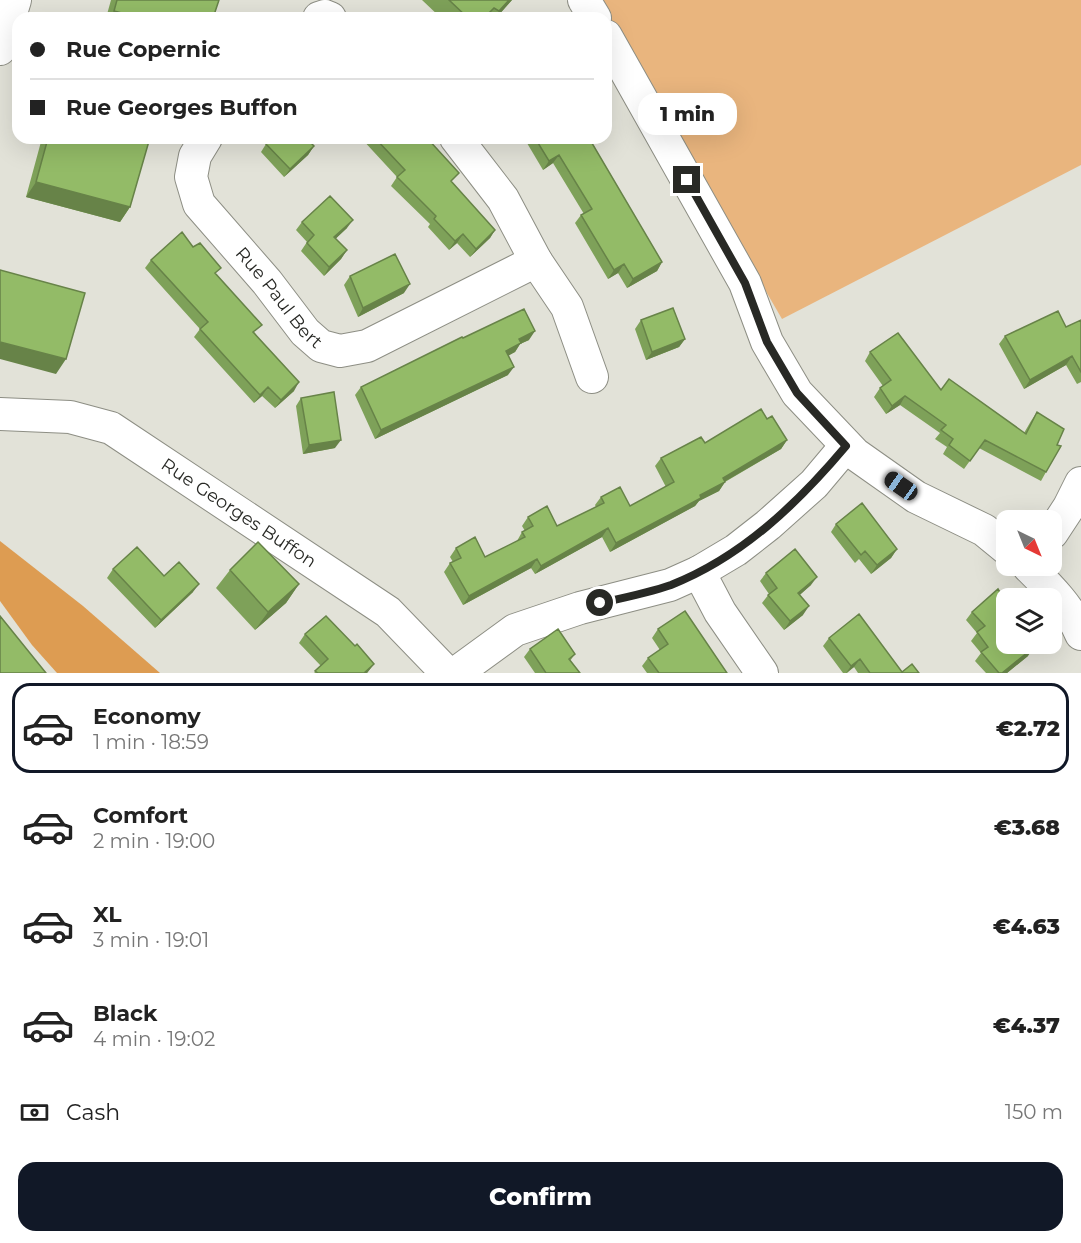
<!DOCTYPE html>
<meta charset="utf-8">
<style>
:root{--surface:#fff;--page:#f2f2f2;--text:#222;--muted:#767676;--line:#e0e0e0;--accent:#111827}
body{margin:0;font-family:Montserrat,sans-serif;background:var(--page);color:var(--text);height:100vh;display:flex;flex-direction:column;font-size:22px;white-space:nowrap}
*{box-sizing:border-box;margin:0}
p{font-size:20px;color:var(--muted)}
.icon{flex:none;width:33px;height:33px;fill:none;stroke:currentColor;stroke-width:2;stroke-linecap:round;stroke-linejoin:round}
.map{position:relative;height:673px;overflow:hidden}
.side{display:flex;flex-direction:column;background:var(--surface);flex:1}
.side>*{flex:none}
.guide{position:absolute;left:12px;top:12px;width:600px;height:132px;border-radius:18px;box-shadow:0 6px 24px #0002;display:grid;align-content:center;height:132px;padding:0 18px;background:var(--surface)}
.needle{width:39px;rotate:137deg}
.controls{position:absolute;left:996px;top:510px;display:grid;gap:12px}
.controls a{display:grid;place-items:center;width:66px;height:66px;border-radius:12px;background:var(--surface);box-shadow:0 6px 24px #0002;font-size:30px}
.end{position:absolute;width:27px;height:27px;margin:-14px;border:8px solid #282925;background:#fff;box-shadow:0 0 0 3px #fff}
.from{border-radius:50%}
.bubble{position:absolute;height:42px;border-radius:18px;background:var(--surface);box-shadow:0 6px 24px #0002;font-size:20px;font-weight:800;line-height:42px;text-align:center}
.car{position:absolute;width:18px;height:36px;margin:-18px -9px;border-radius:8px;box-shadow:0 0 4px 2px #0007;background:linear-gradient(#222 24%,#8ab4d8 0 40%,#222 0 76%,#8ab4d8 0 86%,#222 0)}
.guide b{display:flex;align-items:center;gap:21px;height:57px;font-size:22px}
.guide b+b{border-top:2px solid var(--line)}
.guide i{width:15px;height:15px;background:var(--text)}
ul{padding:10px 0 0;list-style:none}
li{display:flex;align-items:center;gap:18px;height:90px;margin:0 12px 9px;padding:0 6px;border:3px solid transparent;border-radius:18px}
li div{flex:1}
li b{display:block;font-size:22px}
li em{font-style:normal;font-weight:800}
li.selected{border-color:var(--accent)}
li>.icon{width:54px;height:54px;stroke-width:1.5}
.pay{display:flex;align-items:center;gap:15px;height:66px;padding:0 18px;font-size:22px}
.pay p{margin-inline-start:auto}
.primary-button{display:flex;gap:12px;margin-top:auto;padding:12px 18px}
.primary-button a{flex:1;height:69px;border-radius:18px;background:var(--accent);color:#fff;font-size:24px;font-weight:800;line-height:69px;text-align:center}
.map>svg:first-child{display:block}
.green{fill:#e9b57e}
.forest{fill:#dd9c52}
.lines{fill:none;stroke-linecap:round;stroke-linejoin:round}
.minor-casing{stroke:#8d8e84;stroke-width:34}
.minor{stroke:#fff;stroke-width:32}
.wall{fill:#7ea159}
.shaded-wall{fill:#678348}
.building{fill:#93bb67;stroke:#678348;stroke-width:1.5}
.route{stroke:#282925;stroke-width:8}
.labels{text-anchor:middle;stroke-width:4.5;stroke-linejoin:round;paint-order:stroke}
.street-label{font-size:18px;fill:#282925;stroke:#fff}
</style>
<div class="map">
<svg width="1081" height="673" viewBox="0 0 1081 673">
<rect width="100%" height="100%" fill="#e2e2d8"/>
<!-- green -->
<path class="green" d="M597,0H1081V165L782,319Z"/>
<!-- forest -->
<path class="forest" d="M0,541L83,606L160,673H57L32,645L0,601Z"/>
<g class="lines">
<defs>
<g id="minor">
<path d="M584,0L595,18"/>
<path d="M319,18L325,16L330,18"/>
<path d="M606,36L745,283L767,342L797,393L855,454L916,497L984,530L1006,548"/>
<path d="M0,49L15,0"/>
<path id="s1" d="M206,138L195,156L191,177L199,204L267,282L305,332L321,346L340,351L367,346L536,261"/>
<path d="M456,138L503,199L536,261L567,307L592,377"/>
<path id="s2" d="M0,414L70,417L111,428L388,612L447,673"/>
<path d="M1052,533L1069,507L1081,483"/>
<path d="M1028,566C1048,586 1070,607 1081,634"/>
<path d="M699,572L720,612L762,673"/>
<path d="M456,673L515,630L580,608L670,585L699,572L736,550L768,525L814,484L846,446"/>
</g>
</defs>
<!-- minor casing -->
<use href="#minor" class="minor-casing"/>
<!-- minor -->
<use href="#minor" class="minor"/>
</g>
<!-- wall -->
<path class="wall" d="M111,0H219L213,18H106Z
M422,0H512L496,18H441Z
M42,138H136L130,207L120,222L26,197Z
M361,138H427L452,183L495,230L490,238L470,257L457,243L449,250L428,227L430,224L391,186L397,177Z
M524,138H589L662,262L657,271L627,288L618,273L608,279L575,223L581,215L584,214L553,163L543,170Z
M266,144L314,146L308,155L284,177L261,152Z
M302,222L347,228L335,239L347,250L341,259L324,276L301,251L307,242L296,230Z
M151,260L216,275L294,391L275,408L262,396L254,403L194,337L200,329L145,268Z
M350,276L404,293L358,317L344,285Z
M641,320L685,339L679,347L646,360L635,329Z
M1081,320V382L1077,384L1066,365L1024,389L999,344L1005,336L1066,327Z
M463,338L529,340L520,344L515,352L508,355V375L375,439L355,395L361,387Z
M870,352L1024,433L1031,421L1037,412L1057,445L1046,472L1041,481L979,448L964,469L943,454L947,447L935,439L940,433L900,405L886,414L874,397L880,388L883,386L865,361Z
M301,398L335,448L303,454L296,406Z
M767,419L787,440L781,449L725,482L719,491L699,501L695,506L610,552L602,537L535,574L531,568L463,605L444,572L450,563L453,562L450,557L456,548L485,557L517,541L522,532L525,531L522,526L528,517L557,526L596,507L595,505L601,497L630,506L666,487L655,466L661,458L705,443Z
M836,524L897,549L891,558L871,574L859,559L855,563L831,532Z
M113,569L164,576L193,592L155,628L107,578Z
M230,570L299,584L286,603L255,630L216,588Z
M766,573L811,585L799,595L803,615L784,630L762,603L769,594L760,581Z
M972,612L1006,644L1028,656L1007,673H986L975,661L981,653L971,641L977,633L966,620Z
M658,629L727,673H647L642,666L648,658L660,650L652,638Z
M305,634L355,646L374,664L367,673H314L321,666L299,643Z
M829,638L902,672L919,673H858L854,667L847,673H843L823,646Z
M530,649L575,654L570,661L580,673H535L524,657Z"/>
<!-- shaded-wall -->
<path class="shaded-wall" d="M509,0H512L496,18H494L499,11Z
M114,11L141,18H110Z
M314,146L308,155L284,177L290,169Z
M559,155L553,163L543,170L549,161Z
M36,182L130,207L120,222L26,197Z
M353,220L347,228L328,246L334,237Z
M495,230L490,238L470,257L476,249Z
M463,234L457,243L449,250L455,241Z
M347,250L341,259L324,276L329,267Z
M662,262L657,271L627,288L633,279Z
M624,264L618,273L608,279L614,270Z
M410,284L404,293L358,317L363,308Z
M535,331L529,340L520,344L515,352L501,360L506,351L519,339Z
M685,339L679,347L646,360L652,352Z
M0,342L66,359L56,374L0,359Z
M1072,356L1066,365L1024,389L1030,380Z
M514,367L508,375L375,439L381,430Z
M299,382L294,391L275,408L281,400Z
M268,387L262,396L254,403L260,395Z
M905,396L900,405L886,414L892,406Z
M341,440L335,448L303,454L309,445Z
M787,440L781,449L717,486L725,482L719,491L699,501L695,506L610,552L616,543L700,495L723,478Z
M608,528L602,537L535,574L541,566Z
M897,549L891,558L871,574L877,565Z
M537,559L531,568L463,605L469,596Z
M817,577L811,585L792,602L798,593Z
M199,584L193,592L155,628L161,620Z
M299,584L286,603L255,630L268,612Z
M809,606L803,615L784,630L790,621Z
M1034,647L1028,656L1007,673H1002Z
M860,659L854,667L846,673L851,666Z
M374,664L367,673H364Z"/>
<!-- building -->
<path class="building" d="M117,0H219L213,18H141L114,11Z
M449,0H509L499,11L494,8L484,18H468Z
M48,138H136L149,141L130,207L36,182Z
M272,138H306L314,146L290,169L266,144Z
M375,138H427L459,173L451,181L495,230L476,249L463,234L455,241L434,219L436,216L397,177L405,170Z
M535,138H589L662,262L633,279L624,264L614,270L581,215L592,209L559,155L549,161Z
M330,196L353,220L334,237L347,250L329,267L307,243L314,235L302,222Z
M182,232L193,247L200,243L221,268L215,273L262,325L253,332L299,382L281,400L268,387L260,395L200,329L208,322L151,260Z
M395,254L410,284L363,308L350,276Z
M0,270L85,293L66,359L0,342Z
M673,308L685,339L652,352L641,320Z
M524,309L535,331L519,339L521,343L506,351L514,367L381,430L361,387L462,337L463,338Z
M1058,311L1066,327L1081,320V372L1072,356L1030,380L1005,336Z
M898,333L941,390L949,379L1026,434L1037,412L1064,429L1057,445L1061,446L1046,472L985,440L970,461L949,445L953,439L941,430L946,425L905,396L892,406L880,388L891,380L870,352Z
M334,392L341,440L309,445L301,398Z
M761,409L767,419L772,416L787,440L723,478L725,482L700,495L701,498L616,543L608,528L541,566L537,559L469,596L450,563L461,558L456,548L475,537L485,557L525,537L522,532L533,526L528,517L547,506L557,526L604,503L601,497L620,487L630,506L674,482L661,458L701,437L705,443Z
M862,503L897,549L877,565L865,551L861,555L836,524Z
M258,542L299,584L268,612L230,570Z
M137,547L164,576L179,562L199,584L161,620L113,569Z
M795,549L817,577L798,593L809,606L790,621L768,595L777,588L766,573Z
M998,589L1006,602V644H1031L1034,647L1002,673H999L981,652L988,647L977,632L985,626L972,612Z
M685,611L727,673H659L648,658L668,644L658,629Z
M859,614L902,672L912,664L919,673H870L860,659L851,666L829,638Z
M0,616L46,673H0Z
M326,616L355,646L357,644L374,664L364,673H318L315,671L328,659L305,634Z
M558,629L575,654L569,659L580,673H546L530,649Z"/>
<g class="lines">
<!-- route -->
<path class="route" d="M600,603C623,598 648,593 671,585C742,557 798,503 846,446L797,393L767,342L745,283L687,180"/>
</g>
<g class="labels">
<!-- street labels -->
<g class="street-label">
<text dy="6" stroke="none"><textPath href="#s1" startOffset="194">Rue Paul Bert</textPath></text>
<text dy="6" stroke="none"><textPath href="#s2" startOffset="266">Rue Georges Buffon</textPath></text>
</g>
</g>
</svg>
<div class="controls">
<a><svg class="needle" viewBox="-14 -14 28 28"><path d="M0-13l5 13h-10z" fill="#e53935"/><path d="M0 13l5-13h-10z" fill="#767676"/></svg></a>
<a><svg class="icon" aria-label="layers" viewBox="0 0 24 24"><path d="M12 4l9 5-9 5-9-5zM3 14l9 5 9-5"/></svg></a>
</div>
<i class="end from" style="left:600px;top:603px"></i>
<i class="end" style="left:687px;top:180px"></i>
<div class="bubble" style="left:638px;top:93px;width:99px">1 min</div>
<i class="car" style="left:901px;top:486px;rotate:305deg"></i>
<div class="guide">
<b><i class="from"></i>Rue Copernic</b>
<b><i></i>Rue Georges Buffon</b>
</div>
</div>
<section class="side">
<ul>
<li class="selected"><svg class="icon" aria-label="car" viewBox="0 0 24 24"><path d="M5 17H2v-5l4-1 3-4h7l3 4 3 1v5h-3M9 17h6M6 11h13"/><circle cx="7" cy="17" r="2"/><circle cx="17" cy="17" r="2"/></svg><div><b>Economy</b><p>1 min · 18:59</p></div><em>€2.72</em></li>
<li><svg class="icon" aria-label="car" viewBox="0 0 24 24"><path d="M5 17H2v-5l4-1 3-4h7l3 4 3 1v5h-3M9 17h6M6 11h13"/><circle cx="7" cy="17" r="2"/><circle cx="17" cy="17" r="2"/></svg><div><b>Comfort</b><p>2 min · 19:00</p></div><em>€3.68</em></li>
<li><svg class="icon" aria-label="car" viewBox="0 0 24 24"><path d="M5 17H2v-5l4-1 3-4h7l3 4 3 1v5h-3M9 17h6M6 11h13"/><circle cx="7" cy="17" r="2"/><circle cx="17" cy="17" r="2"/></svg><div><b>XL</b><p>3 min · 19:01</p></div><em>€4.63</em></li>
<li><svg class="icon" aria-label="car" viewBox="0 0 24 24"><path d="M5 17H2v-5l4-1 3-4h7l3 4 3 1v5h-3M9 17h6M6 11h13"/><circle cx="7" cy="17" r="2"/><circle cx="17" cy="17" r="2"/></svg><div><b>Black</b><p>4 min · 19:02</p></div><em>€4.37</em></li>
</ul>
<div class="pay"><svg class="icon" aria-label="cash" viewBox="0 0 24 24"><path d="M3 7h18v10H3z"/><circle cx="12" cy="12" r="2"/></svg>Cash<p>150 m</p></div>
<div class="primary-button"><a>Confirm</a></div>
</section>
